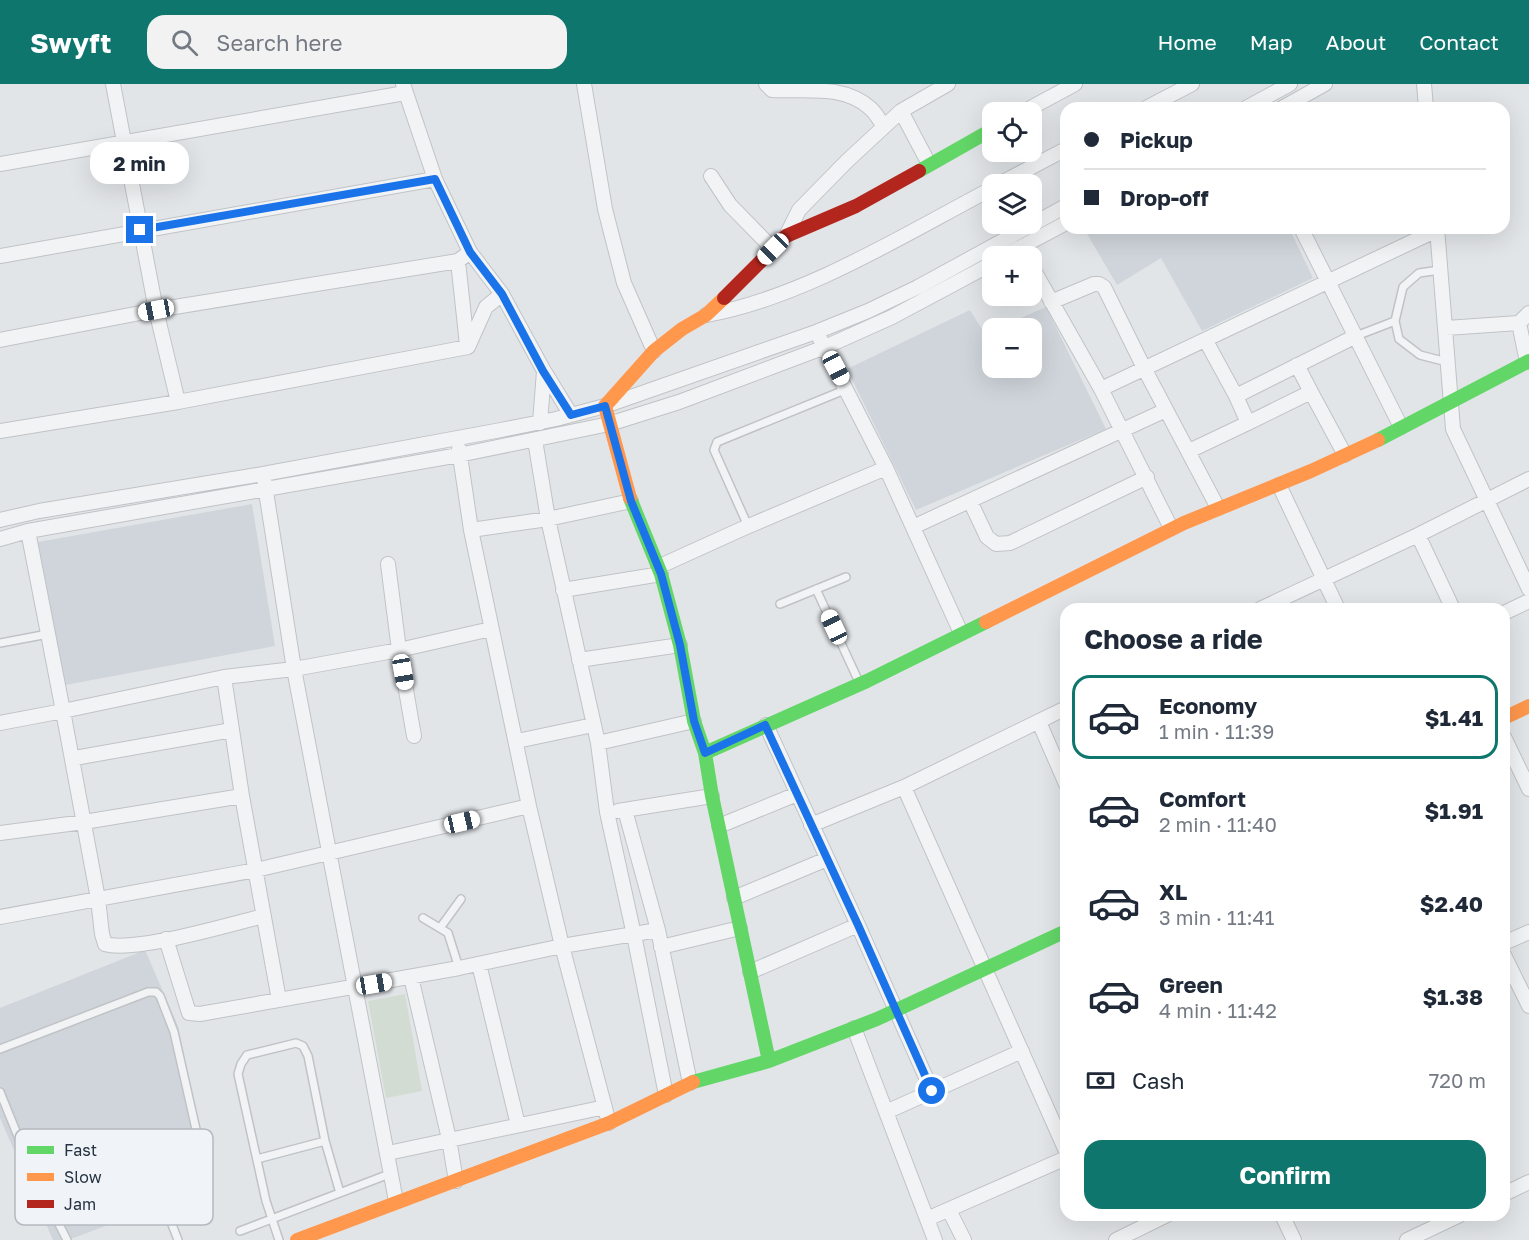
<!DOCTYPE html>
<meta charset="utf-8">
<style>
:root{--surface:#fff;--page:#f2f2f3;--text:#1f2937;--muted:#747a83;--line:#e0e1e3;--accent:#0f766e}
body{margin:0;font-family:"Golos Text",sans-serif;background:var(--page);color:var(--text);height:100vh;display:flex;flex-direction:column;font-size:22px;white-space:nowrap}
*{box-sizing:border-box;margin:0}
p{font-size:20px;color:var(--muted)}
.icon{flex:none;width:33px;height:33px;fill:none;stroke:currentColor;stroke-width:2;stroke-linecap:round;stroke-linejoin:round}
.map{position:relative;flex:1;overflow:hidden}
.side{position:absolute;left:1060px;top:519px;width:450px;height:618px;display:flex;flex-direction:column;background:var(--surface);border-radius:18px;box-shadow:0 6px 24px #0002}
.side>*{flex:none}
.banner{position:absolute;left:1060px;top:18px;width:450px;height:132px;border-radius:18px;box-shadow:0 6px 24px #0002;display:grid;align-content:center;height:132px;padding:0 24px;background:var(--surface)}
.controls{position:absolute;left:982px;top:18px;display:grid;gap:12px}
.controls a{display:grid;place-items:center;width:60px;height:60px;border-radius:12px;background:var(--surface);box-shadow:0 6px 24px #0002;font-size:30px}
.end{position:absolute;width:27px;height:27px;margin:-14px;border:8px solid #1a73e8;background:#fff;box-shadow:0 0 0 3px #fff}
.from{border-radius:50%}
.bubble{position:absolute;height:42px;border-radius:18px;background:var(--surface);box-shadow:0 6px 24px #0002;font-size:20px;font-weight:700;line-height:42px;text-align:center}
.car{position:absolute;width:18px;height:36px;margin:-18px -9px;border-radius:8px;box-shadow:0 0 4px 2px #0007;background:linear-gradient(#fff 24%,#345 0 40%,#fff 0 76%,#345 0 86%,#fff 0)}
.banner b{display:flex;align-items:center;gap:21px;height:57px;font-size:22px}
.banner b+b{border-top:2px solid var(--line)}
.banner i{width:15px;height:15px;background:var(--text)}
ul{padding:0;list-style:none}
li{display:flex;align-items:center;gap:18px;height:84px;margin:0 12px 9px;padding:0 12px;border:3px solid transparent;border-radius:18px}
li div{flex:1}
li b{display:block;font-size:22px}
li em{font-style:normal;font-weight:700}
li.current{border-color:var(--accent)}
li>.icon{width:54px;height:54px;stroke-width:1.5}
h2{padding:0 24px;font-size:27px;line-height:72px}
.pay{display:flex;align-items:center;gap:15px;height:66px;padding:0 24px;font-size:22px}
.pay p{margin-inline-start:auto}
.primary-button{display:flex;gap:12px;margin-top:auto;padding:12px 24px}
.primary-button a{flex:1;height:69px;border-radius:18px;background:var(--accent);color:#fff;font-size:24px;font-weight:700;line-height:69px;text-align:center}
header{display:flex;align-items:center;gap:36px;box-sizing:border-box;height:84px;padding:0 30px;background:var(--accent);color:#fff}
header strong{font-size:28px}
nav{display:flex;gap:33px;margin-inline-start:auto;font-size:21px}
.search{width:420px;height:54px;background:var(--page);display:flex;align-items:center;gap:15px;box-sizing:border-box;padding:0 21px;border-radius:18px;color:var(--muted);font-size:22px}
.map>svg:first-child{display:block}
.built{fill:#d0d5db;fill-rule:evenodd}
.green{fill:#d3dcd2}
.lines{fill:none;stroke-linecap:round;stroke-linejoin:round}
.lane-casing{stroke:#c0c3c6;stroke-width:10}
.street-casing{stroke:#c0c3c6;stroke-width:16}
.lane{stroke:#f2f3f4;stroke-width:7}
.street{stroke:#f2f3f4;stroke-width:14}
.fast{stroke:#63d668;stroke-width:14}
.slow{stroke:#ff974d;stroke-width:14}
.jam{stroke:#b3261e;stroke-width:14}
.route{stroke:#1a73e8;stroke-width:8}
.key{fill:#f0f3f7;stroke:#b4b9c1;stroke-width:1.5}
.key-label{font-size:16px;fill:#273343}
</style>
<header>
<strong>Swyft</strong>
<div class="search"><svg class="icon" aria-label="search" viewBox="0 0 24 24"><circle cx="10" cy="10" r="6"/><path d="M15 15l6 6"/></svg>Search here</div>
<nav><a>Home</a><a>Map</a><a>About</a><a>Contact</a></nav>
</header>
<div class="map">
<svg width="1529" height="1156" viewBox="0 0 1529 1156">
<rect width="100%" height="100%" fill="#e2e5e8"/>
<!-- built -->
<path class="built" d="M1090,144H1289L1313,194L1202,247L1161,174L1117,201L1086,148Z
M1046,223L1106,345L916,426L847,285L970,226L981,244L998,234L1002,242ZM993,244H1032V284H993Z
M252,420L275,562L65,601L38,458Z
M145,866L178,942L212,1102L68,1156H53L0,1034V924Z"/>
<!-- green -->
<path class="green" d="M405,910L422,1007L386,1014L368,917Z"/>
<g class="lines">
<defs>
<path id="lane" d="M1440,186L1419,189L1403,203L1395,237L1399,255L1420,271L1447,278
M1356,252L1395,237
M748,442L714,366L717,358L847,305
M816,505L859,598
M780,520L846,493
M0,559L48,550
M423,834L448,849L459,884
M440,844L461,815
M0,965L148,908H156L160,912L174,948L198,1054L195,1064L162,1076
M0,1008L32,1087L67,1156
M137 1081a13 13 0 1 1 26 0a13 13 0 1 1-26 0Z
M257,1075L325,1057
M154,1094L178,1156
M48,1120L138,1086
M240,1147L392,1089
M279,1156L266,1117L238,990L241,980L247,971L296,959L303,962L308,972L325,1057L340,1109"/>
<path id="street" d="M113,0L156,226L178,318
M403,0L435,95L470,168L502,210L544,287L571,331
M584,0L605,125L624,199L654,267
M766,0L772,6C806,8 843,0 870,24C876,29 880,37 884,43
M1424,0L1426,24
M1146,24L1192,0
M1246,24L1290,0
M1282,24L1325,0
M1023,28L1075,0
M0,80L405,9
M929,80L901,27L948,0
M711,92L730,121L773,165
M999,100L1066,65
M1301,144L1401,343
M1437,144L1453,345L1529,505
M786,152L799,126L847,77L901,27
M0,172L435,95
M1004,172L1066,139
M458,177L467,261
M1032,183L1101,305L1171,444
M1051,218L1094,200H1099L1104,203L1144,284L1218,424
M706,231C803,214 905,150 993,104
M1519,239L1527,278
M1446,244L1519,239L1529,229
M820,255L886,384L961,549
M0,256L156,226L458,177L470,168
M1206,257L1236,312L1356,252
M1297,281L1311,308
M1101,305L1437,146
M1236,312L1248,339L1311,308L1345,371
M540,339L544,287
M0,347L178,318L468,263L486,223L502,210
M535,356L548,435L598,659L607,728L634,851L666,1011
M459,365L471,446L529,722L562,862L609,1039
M1189,367L1248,339
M264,395L294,585L396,1117
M1279,401L1338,525
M970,417L987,453L996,460L1010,459L1147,393
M0,436L39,427L263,390L501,346L556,335L605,322L816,248L868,227L918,203L1066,122
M913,443L1166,326
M471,446L548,435L631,417
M1418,451L1453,525
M0,455L28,447L459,371L609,340L679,318L825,263L892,233L993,179
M388,480L399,566L414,652
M658,483L744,444L886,384
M563,506L661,490
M1260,525L1418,451L1529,395
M1504,529L1529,517
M579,576L680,561
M224,593L242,712L279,916
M1039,638L1066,700
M0,639L63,627L28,447
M766,641L858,841L932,1007
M1504,653L1529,705
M517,657L593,641
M598,659L694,637
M75,674L232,646
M904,703L1066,1067
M625,726L658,846L690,999
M618,727L712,712
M811,741L904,703L1066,624
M719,742L797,710
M0,749L84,738L242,712
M734,814L827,775
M264,832C230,840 135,869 105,860L102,850L98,815L63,627L224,593L294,585L399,566L491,545
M0,833L256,786L529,722
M166,855L189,929L200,930L459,884L562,862L658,846
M1504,859L1529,848
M661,863L740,844
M1504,871L1529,922
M479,880L518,1041
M750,888L858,841
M411,893L449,1055L456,1097
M854,944L935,1156
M886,1028L1022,967
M388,1069L605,1023
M1504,1110L1529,1098
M949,1126L964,1156
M1282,1131L1294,1156
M927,1135L1066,1074
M1116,1156L1167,1131
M1407,1156L1460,1131"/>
</defs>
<!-- lane casing -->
<use href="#lane" class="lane-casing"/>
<!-- street casing -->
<use href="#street" class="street-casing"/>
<!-- lane -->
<use href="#lane" class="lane"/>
<!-- street -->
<use href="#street" class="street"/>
<!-- fast -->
<path class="fast" d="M919,87L993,45
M1378,356L1529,277
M630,414L661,490L680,561L694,637L705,669L712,712L769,977
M705,669L867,597L986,538
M693,998L769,977L877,935L1066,847"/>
<!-- slow -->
<path class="slow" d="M630,414L605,322L654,267L682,245L706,231L724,214
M986,538L1184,439L1311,387L1378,356
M1504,634L1529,622
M297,1156L609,1039L693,998"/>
<!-- jam -->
<path class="jam" d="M724,214L786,152L856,122L919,87"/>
</g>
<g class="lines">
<!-- route -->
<path class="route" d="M140,146L435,95L470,168L502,210L543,287L571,331L605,322L631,417L661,490L680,561L694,637L705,669L765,641L858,841L932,1007"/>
</g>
<!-- legend -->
<rect x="15" y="1045" width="198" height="96" rx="9" class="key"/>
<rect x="27" y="1062" width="27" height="8" fill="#63d668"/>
<rect x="27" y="1089" width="27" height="8" fill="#ff974d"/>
<rect x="27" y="1116" width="27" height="8" fill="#b3261e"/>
<g class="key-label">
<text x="64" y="1072">Fast</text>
<text x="64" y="1099">Slow</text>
<text x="64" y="1126">Jam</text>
</g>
</svg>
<div class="controls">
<a><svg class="icon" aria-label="locate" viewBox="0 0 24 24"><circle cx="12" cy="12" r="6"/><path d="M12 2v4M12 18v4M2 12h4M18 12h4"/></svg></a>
<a><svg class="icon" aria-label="layers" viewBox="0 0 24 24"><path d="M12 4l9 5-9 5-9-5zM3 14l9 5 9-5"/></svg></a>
<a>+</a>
<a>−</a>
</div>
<i class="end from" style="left:932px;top:1007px"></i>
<i class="end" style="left:140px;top:146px"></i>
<div class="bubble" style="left:90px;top:58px;width:99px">2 min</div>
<i class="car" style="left:773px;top:165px;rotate:225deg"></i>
<i class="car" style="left:156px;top:226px;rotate:259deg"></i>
<i class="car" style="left:836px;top:284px;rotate:152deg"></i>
<i class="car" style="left:834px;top:543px;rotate:335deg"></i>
<i class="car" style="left:403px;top:588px;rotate:170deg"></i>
<i class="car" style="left:462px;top:738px;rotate:77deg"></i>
<i class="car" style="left:374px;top:900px;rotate:80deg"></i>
<div class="banner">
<b><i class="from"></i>Pickup</b>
<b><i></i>Drop-off</b>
</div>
<section class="side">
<h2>Choose a ride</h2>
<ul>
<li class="current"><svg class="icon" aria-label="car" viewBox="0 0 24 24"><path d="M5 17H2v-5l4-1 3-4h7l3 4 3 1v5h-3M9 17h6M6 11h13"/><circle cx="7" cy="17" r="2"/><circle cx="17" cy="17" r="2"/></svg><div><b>Economy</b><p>1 min · 11:39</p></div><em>$1.41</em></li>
<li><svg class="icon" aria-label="car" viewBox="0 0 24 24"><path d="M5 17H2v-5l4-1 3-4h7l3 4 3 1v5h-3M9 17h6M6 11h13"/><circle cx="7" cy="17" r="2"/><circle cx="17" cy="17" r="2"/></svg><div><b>Comfort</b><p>2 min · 11:40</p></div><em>$1.91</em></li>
<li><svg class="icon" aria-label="car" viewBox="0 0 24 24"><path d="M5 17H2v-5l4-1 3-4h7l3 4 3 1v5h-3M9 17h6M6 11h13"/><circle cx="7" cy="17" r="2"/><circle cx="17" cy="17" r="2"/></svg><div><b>XL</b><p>3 min · 11:41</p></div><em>$2.40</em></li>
<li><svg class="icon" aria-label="car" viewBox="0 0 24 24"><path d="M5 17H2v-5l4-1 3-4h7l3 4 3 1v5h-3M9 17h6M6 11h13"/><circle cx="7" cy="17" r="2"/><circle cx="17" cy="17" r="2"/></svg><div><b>Green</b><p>4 min · 11:42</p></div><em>$1.38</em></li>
</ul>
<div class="pay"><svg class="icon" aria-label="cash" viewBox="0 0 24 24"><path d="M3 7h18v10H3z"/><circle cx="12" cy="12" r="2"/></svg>Cash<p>720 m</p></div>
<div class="primary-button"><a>Confirm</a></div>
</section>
</div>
